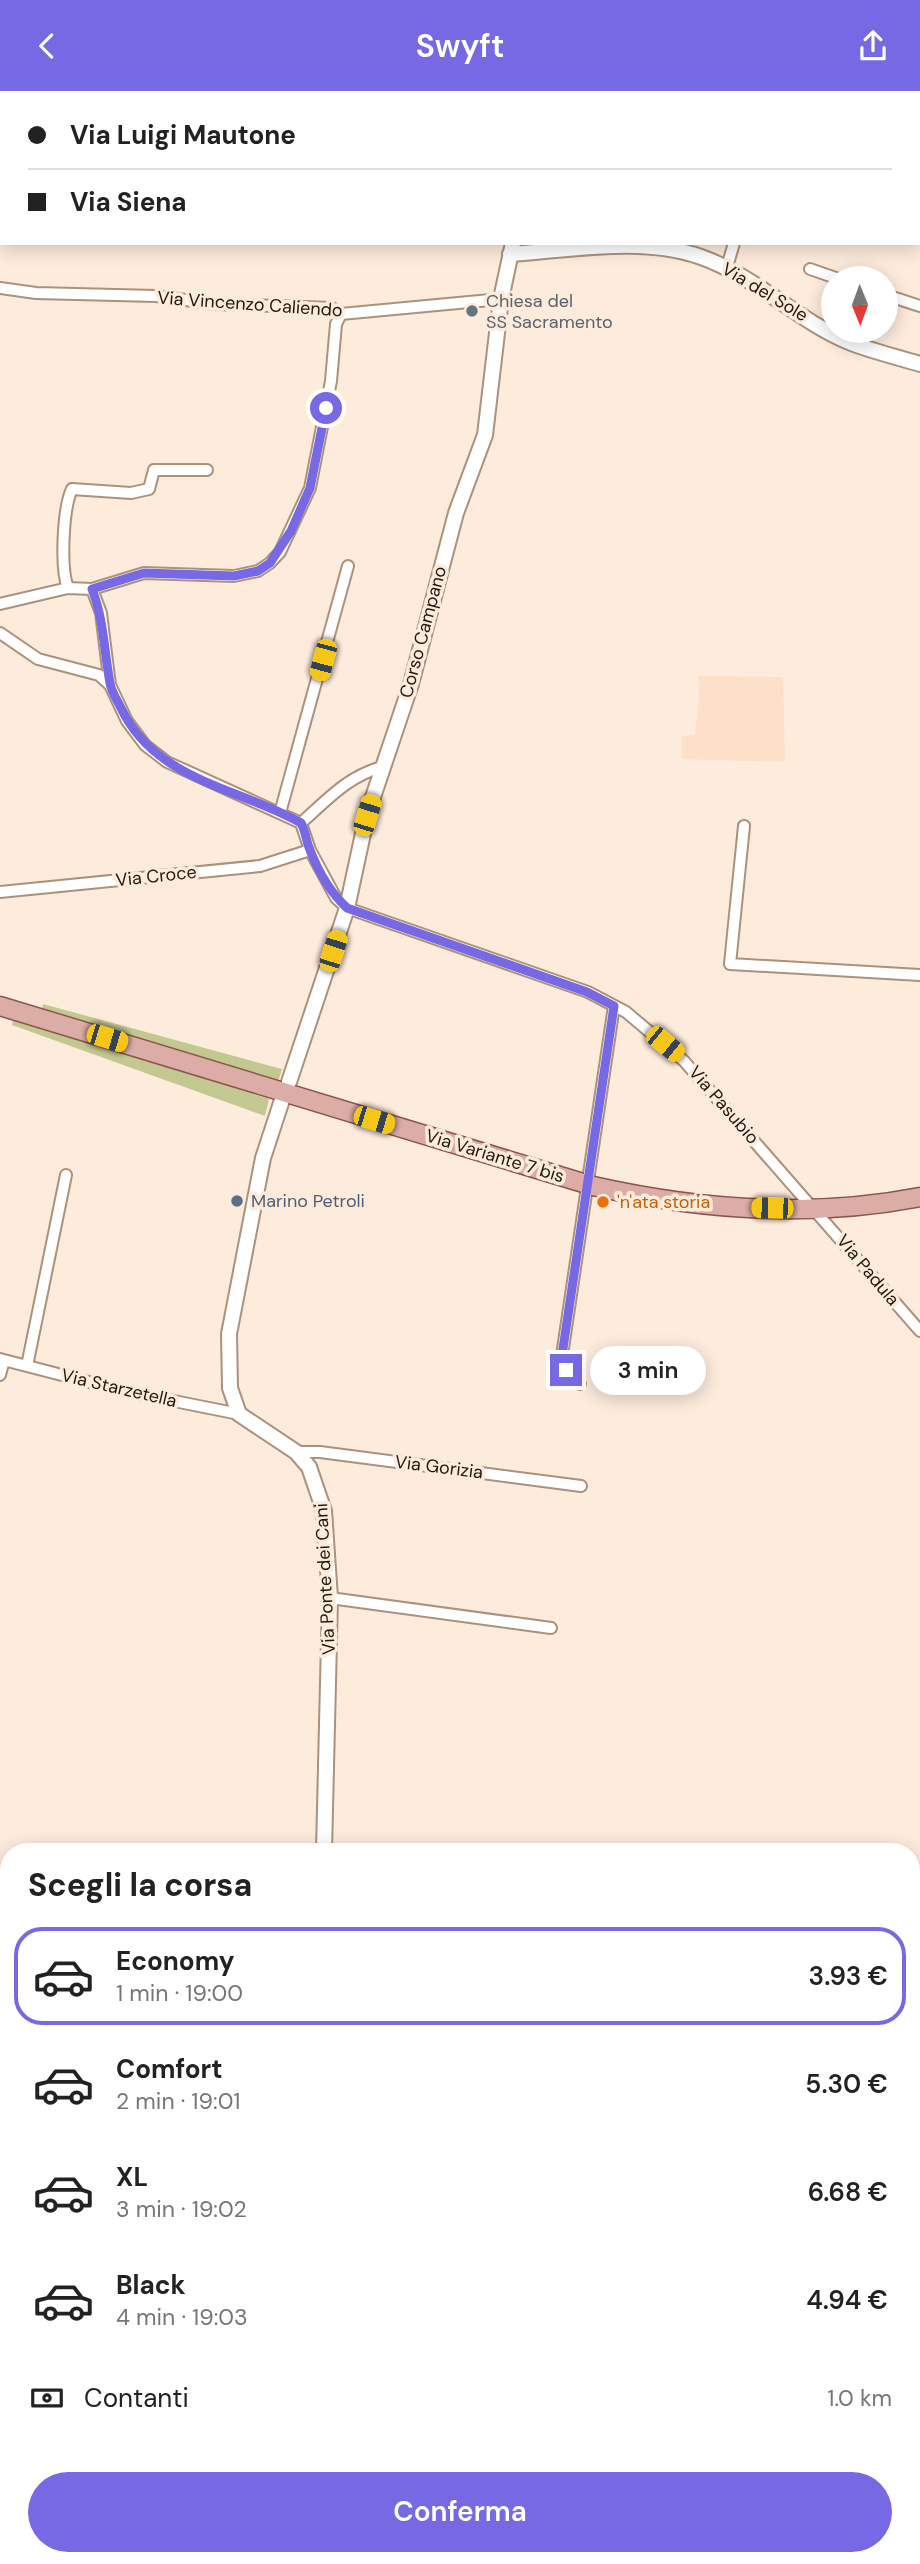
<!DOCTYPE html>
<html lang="it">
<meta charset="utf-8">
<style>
:root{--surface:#fff;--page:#f2f2f2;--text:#222;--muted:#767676;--line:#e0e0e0;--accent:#7769e4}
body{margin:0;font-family:"DM Sans",sans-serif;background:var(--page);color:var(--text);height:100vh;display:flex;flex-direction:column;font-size:26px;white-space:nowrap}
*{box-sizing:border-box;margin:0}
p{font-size:23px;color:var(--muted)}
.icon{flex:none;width:38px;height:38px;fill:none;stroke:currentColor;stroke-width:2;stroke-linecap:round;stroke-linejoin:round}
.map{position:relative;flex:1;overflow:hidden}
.sheet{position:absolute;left:0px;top:1752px;width:920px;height:723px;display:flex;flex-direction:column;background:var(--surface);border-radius:28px 28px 0 0;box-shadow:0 4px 18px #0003}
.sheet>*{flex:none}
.banner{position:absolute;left:0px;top:0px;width:920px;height:154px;box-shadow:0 4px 18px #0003;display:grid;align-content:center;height:154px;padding:0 28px;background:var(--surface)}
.needle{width:46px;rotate:179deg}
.buttons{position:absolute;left:821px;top:175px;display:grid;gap:14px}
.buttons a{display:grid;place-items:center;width:77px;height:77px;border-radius:50%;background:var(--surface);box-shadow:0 4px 18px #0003;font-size:35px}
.end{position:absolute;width:32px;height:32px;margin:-16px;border:9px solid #7769e4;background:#fff;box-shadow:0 0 0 4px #fff}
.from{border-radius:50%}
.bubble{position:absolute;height:49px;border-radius:24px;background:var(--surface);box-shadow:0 4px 18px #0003;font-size:23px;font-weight:600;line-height:49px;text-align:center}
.car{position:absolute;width:21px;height:42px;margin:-21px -10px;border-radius:9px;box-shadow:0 0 5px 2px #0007;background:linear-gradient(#f5c518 24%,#345 0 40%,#f5c518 0 76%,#345 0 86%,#f5c518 0)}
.banner b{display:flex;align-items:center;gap:24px;height:66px;font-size:26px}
.banner b+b{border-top:2px solid var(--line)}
.banner i{width:18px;height:18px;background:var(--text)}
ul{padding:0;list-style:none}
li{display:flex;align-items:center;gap:21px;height:98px;margin:0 14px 10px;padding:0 14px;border:4px solid transparent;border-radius:28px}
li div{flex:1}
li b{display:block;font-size:26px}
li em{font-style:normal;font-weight:600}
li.active{border-color:var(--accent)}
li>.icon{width:63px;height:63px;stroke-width:1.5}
h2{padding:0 28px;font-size:32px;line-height:84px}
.pay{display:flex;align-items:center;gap:18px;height:77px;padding:0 28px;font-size:26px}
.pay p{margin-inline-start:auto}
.button{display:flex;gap:14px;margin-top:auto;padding:14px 28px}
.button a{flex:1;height:80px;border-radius:42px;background:var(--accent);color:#fff;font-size:28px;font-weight:600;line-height:80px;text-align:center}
header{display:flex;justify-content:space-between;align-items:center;height:91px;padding:0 28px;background:var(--accent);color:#fff;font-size:32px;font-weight:600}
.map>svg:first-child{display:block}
.built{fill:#fde0c8}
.green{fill:#c3c891}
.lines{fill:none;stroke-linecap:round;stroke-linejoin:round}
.stream{stroke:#7497df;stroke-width:2.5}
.minor-casing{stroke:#ad917a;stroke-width:14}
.tertiary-casing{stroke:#ad917a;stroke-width:18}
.secondary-casing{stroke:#ad917a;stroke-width:19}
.primary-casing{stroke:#8c554b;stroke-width:21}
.minor{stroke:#fff;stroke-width:10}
.tertiary{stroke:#fff;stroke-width:14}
.secondary{stroke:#edd6d3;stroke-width:16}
.primary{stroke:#dcada6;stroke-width:18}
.route{stroke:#7769e4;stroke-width:9}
.worship-dot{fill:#6b7280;stroke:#fdebdc;stroke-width:2.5}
.service-dot{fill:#5c6f8a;stroke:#fdebdc;stroke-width:2.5}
.food-dot{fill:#e8710a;stroke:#fdebdc;stroke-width:2.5}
.labels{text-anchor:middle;stroke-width:7;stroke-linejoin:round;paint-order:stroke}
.street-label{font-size:18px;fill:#231910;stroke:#fdebdc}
.worship-label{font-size:18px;fill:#5b616d;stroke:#fdebdc;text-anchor:start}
.service-label{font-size:18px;fill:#4e5e75;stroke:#fdebdc;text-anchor:start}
.food-label{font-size:18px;fill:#c56008;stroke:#fdebdc;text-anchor:start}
</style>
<header><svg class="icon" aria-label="back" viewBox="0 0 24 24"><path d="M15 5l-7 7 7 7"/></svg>Swyft<svg class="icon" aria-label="share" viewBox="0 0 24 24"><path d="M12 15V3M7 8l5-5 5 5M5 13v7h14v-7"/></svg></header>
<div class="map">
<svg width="920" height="2473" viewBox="0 0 920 2473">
<rect width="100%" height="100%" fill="#fdebdc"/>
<!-- built -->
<path class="built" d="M698,585L783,586L785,671L682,668V645L695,644L699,608Z"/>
<!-- green -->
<path class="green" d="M43,913L282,978L278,991L41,921Z
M13,928L269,1008L265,1025L12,934Z"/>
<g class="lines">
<!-- stream -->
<path class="stream" d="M0,1872L9,1879
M658,2466L667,2473"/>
<defs>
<path id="minor" d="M654,2V0
M772,2L773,0
M727,176L734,152
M810,178L836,187
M0,197L36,202L156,205L215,213L332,217L341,223
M886,204L920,215
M341,223L501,208
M68,497C60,477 63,417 72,398L131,402L149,398L154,379H207
M92,498L101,522L110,594
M0,513L68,497L92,498L144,482L234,485L258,480L270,472L280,461L310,397L331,290L336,233L341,223
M0,542L38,568L99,584L110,594L127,630L145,654L167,671L301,732L310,759L336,807L347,817L588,901L626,921L684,970L920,1240
M280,722L348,475
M301,732C327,709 348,685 382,676
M744,735L730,873L920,884
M0,801L260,775L310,759
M0,1268L124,1300L239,1323
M27,1275L66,1084
M0,1284L4,1269
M580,1293L561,1271L614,915
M296,1361H320L581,1395
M330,1507L551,1537
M912,2284L920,2294"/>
<path id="tertiary" d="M550,2L551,0
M510,163C571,159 643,145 701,166C755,185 798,230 849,251C871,260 897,266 920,273
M289,991L347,817L367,724L411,593L456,422L485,344L501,208L513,152
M282,1009L263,1067L229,1243L230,1297L239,1323L296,1361L309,1376L324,1420L330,1507L324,1760
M382,2473V2466"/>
<path id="secondary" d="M0,2339L9,2347
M101,2466L105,2473"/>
<path id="primary" d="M0,915L593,1095C700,1119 812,1127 920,1106"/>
</defs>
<!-- minor casing -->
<use href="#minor" class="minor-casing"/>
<!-- tertiary casing -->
<use href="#tertiary" class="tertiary-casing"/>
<!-- secondary casing -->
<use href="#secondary" class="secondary-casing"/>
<!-- primary casing -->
<use href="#primary" class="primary-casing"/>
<!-- minor -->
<use href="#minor" class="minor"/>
<!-- tertiary -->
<use href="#tertiary" class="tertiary"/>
<!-- secondary -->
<use href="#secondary" class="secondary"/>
<!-- primary -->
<use href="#primary" class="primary"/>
</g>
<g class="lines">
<!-- route -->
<path class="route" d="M326,317L310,397L291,440L270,472L258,480L234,485L144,482L92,498C104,529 104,560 110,592C111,600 117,609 121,617C156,690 237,696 301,732C306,741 306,750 310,759C318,780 331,802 347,817L587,901L614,915L561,1271L566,1279"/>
</g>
<!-- markers -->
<circle class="worship-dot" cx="472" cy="220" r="7"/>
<circle class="service-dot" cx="237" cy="1110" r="7"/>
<circle class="food-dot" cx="603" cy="1111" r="7"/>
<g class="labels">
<!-- street labels -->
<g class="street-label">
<text transform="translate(765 201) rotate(31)" y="6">Via del Sole</text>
<text transform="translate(250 213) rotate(4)" y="6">Via Vincenzo Caliendo</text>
<text transform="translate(423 541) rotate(-75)" y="6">Corso Campano</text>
<text transform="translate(156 785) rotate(-6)" y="6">Via Croce</text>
<text transform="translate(724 1014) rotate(49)" y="6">Via Pasubio</text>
<text transform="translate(495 1065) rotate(17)" y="6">Via Variante 7 bis</text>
<text transform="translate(868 1179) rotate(50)" y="6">Via Padula</text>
<text transform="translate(119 1297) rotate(13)" y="6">Via Starzetella</text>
<text transform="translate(439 1376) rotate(7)" y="6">Via Gorizia</text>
<text transform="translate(325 1488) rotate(-93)" y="6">Via Ponte dei Cani</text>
</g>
<!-- worship labels -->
<g class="worship-label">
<text x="486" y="216">Chiesa del<tspan x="486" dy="21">SS Sacramento</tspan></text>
</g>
<!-- service labels -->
<g class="service-label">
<text x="251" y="1116">Marino Petroli</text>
</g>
<!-- food labels -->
<g class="food-label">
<text x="617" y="1117">'n'ata storia</text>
</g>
</g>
</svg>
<div class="buttons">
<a><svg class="needle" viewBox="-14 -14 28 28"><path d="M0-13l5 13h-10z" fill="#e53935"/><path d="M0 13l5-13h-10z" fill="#767676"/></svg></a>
</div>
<i class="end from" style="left:326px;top:317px"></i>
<i class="end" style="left:566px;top:1279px"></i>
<div class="bubble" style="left:590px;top:1255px;width:116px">3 min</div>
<i class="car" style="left:323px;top:569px;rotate:195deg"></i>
<i class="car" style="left:367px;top:724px;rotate:17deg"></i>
<i class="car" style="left:333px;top:860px;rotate:18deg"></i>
<i class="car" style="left:107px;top:947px;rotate:107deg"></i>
<i class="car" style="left:665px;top:953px;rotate:129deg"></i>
<i class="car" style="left:374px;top:1029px;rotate:107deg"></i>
<i class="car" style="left:772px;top:1117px;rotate:271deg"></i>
<div class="banner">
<b><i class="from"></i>Via Luigi Mautone</b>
<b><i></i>Via Siena</b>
</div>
<section class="sheet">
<h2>Scegli la corsa</h2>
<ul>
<li class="active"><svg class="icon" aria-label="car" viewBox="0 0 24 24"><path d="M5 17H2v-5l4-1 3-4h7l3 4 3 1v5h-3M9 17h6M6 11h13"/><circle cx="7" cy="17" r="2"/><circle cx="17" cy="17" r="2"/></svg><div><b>Economy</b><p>1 min · 19:00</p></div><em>3.93 €</em></li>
<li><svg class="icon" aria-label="car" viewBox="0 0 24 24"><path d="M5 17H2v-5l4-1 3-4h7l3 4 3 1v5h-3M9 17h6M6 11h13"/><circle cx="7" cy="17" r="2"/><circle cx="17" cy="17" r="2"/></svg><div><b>Comfort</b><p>2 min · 19:01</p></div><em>5.30 €</em></li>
<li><svg class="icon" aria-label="car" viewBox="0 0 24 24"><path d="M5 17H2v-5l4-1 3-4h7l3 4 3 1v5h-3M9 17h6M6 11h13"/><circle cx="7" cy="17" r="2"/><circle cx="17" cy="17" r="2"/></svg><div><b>XL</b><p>3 min · 19:02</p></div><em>6.68 €</em></li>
<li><svg class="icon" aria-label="car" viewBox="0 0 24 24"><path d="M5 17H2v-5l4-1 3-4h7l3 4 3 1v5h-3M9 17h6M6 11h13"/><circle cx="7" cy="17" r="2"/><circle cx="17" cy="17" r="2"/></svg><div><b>Black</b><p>4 min · 19:03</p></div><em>4.94 €</em></li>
</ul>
<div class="pay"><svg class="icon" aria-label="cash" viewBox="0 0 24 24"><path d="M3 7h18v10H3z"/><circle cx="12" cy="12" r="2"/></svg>Contanti<p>1.0 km</p></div>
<div class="button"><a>Conferma</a></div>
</section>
</div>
